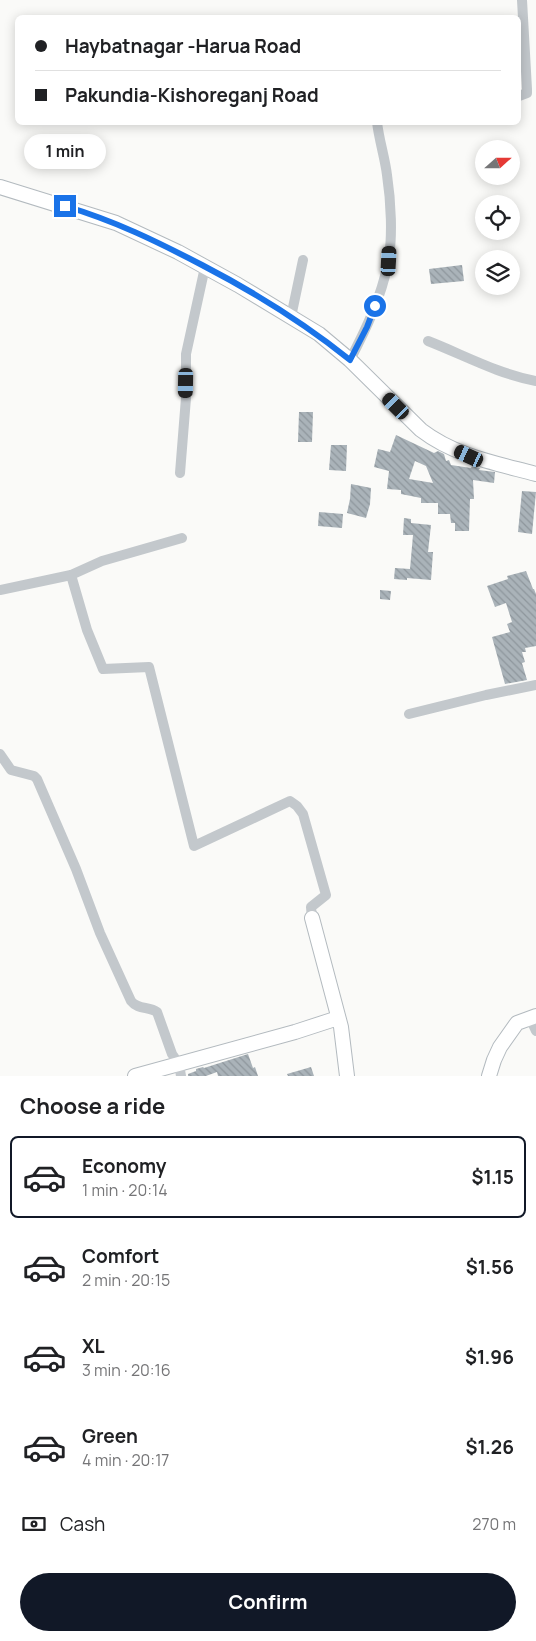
<!DOCTYPE html>
<meta charset="utf-8">
<style>
:root{--surface:#fff;--page:#f2f2f2;--text:#202124;--muted:#757577;--line:#e0e0e0;--accent:#111827}
body{margin:0;font-family:Manrope,sans-serif;background:var(--page);color:var(--text);height:100vh;display:flex;flex-direction:column;font-size:19px;white-space:nowrap}
*{box-sizing:border-box;margin:0}
p{font-size:16px;color:var(--muted)}
.icon{flex:none;width:28px;height:28px;fill:none;stroke:currentColor;stroke-width:2;stroke-linecap:round;stroke-linejoin:round}
.map{position:relative;height:1076px;overflow:hidden}
.sheet{display:flex;flex-direction:column;background:var(--surface);flex:1}
.sheet>*{flex:none}
.guide{position:absolute;left:15px;top:15px;width:506px;height:110px;border-radius:8px;box-shadow:0 2px 12px #0003;display:grid;align-content:center;height:110px;padding:0 20px;background:var(--surface)}
.needle{width:32px;rotate:69deg}
.tools{position:absolute;left:475px;top:140px;display:grid;gap:10px}
.tools a{display:grid;place-items:center;width:45px;height:45px;border-radius:50%;background:var(--surface);box-shadow:0 2px 12px #0003;font-size:25px}
.end{position:absolute;width:22px;height:22px;margin:-11px;border:6px solid #1a73e8;background:#fff;box-shadow:0 0 0 2px #fff}
.from{border-radius:50%}
.bubble{position:absolute;height:35px;border-radius:18px;background:var(--surface);box-shadow:0 2px 12px #0003;font-size:16px;font-weight:700;line-height:35px;text-align:center}
.car{position:absolute;width:15px;height:30px;margin:-15px -8px;border-radius:6px;box-shadow:0 0 4px 1px #0007;background:linear-gradient(#222 24%,#8ab4d8 0 40%,#222 0 76%,#8ab4d8 0 86%,#222 0)}
.guide b{display:flex;align-items:center;gap:18px;height:48px;font-size:19px}
.guide b+b{border-top:1px solid var(--line)}
.guide i{width:12px;height:12px;background:var(--text)}
ul{padding:0;list-style:none}
li{display:flex;align-items:center;gap:15px;height:82px;margin:0 10px 8px;padding:0 10px;border:2px solid transparent;border-radius:8px}
li div{flex:1}
li b{display:block;font-size:19px}
li em{font-style:normal;font-weight:700}
li.on{border-color:var(--accent)}
li>.icon{width:45px;height:45px;stroke-width:1.5}
h2{padding:0 20px;font-size:22px;line-height:60px}
.pay{display:flex;align-items:center;gap:12px;height:55px;padding:0 20px;font-size:19px}
.pay p{margin-inline-start:auto}
.primary-button{display:flex;gap:10px;margin-top:auto;padding:10px 20px}
.primary-button a{flex:1;height:58px;border-radius:30px;background:var(--accent);color:#fff;font-size:20px;font-weight:700;line-height:58px;text-align:center}
.map>svg:first-child{display:block}
.building{fill:url(#building-back-hatch);fill-rule:evenodd}
.lines{fill:none;stroke-linecap:round;stroke-linejoin:round}
.secondary-casing{stroke:#b3babf;stroke-width:16}
.street{stroke:#c3c8cc;stroke-width:10}
.secondary{stroke:#fff;stroke-width:14}
.route{stroke:#1a73e8;stroke-width:6}
</style>
<div class="map">
<svg width="536" height="1076" viewBox="0 0 536 1076">
<defs>
<pattern id="building-back-hatch" width="6" height="6" patternUnits="userSpaceOnUse" patternTransform="scale(1.25)"><rect width="6" height="6" fill="#aab3b9"/><path d="M-1 5l2 2M0 0l6 6M5-1l2 2" fill="none" stroke="#8e969c"/></pattern>
</defs>
<rect width="100%" height="100%" fill="#fafaf8"/>
<!-- building -->
<path class="building" d="M462,265L464,281L431,284L429,269Z
M299,412H313L312,442H298Z
M396,435L434,453L438,451L444,454L446,461L449,460L451,465L471,468L472,466L480,468L479,470L495,472L494,483L473,480L474,499H470L469,531H455V523H451L450,514H438V503H421V498L401,494V490L387,489L389,471L374,467L378,449L390,452ZM415,461L426,466L433,483L409,479Z
M331,445H347L346,471L329,470Z
M351,484L371,488L370,504L366,518L347,513L350,499Z
M522,491L536,492L532,534L518,532Z
M319,512L343,514L342,528L318,526Z
M404,518L411,519V523L431,525L428,552H433L431,580L407,578V580L394,579L395,568L410,569L413,535H403Z
M526,571L533,589H534L536,594V646L525,648L526,652H522L525,662L522,663L527,680L505,684L492,637L510,632L507,624L512,622L506,603L495,607L487,586L508,579L507,576Z
M380,590L391,591L390,600L380,599Z
M248,1054L253,1068L255,1067L258,1076H218L217,1072L206,1076H188V1074L196,1071V1069L203,1067L204,1068Z
M311,1067L314,1076H288L287,1074Z"/>
<g class="lines">
<defs>
<path id="secondary" d="M0,187L116,223L178,252L238,285L319,334L350,360L421,430C455,456 495,463 536,474
M312,918L341,1027L347,1076
M135,1076L295,1032L338,1018
M489,1076L494,1060L500,1047L517,1023L536,1016"/>
</defs>
<!-- secondary casing -->
<use href="#secondary" class="secondary-casing"/>
<!-- street -->
<path class="street" d="M519,96L527,93V89L522,0
M291,317L303,260
M428,341C464,355 498,374 536,381
M350,360C366,329 381,298 388,263C393,238 391,201 387,175C385,158 379,140 377,122
M180,473L186,398V354L205,267
M71,575L87,630L103,669L149,667L194,846L290,801L297,806L303,814L326,895L311,907L312,918V913
M0,590L71,575L102,561L182,538
M409,714L486,695L536,685
M0,754L11,770L34,776L37,779L76,869L100,933L131,1001C138,1010 149,1006 157,1012L172,1054L179,1064L181,1076
M530,1018L536,1031"/>
<!-- secondary -->
<use href="#secondary" class="secondary"/>
</g>
<g class="lines">
<!-- route -->
<path class="route" d="M65,206C115,221 156,241 202,265C254,292 304,323 350,360L367,327L375,306"/>
</g>
</svg>
<div class="tools">
<a><svg class="needle" viewBox="-14 -14 28 28"><path d="M0-13l5 13h-10z" fill="#e53935"/><path d="M0 13l5-13h-10z" fill="#757577"/></svg></a>
<a><svg class="icon" aria-label="locate" viewBox="0 0 24 24"><circle cx="12" cy="12" r="6"/><path d="M12 2v4M12 18v4M2 12h4M18 12h4"/></svg></a>
<a><svg class="icon" aria-label="layers" viewBox="0 0 24 24"><path d="M12 4l9 5-9 5-9-5zM3 14l9 5 9-5"/></svg></a>
</div>
<i class="end from" style="left:375px;top:306px"></i>
<i class="end" style="left:65px;top:206px"></i>
<div class="bubble" style="left:24px;top:134px;width:82px">1 min</div>
<i class="car" style="left:389px;top:261px;rotate:3deg"></i>
<i class="car" style="left:186px;top:383px;rotate:181deg"></i>
<i class="car" style="left:396px;top:406px;rotate:315deg"></i>
<i class="car" style="left:469px;top:456px;rotate:295deg"></i>
<div class="guide">
<b><i class="from"></i>Haybatnagar -Harua Road</b>
<b><i></i>Pakundia-Kishoreganj Road</b>
</div>
</div>
<section class="sheet">
<h2>Choose a ride</h2>
<ul>
<li class="on"><svg class="icon" aria-label="car" viewBox="0 0 24 24"><path d="M5 17H2v-5l4-1 3-4h7l3 4 3 1v5h-3M9 17h6M6 11h13"/><circle cx="7" cy="17" r="2"/><circle cx="17" cy="17" r="2"/></svg><div><b>Economy</b><p>1 min · 20:14</p></div><em>$1.15</em></li>
<li><svg class="icon" aria-label="car" viewBox="0 0 24 24"><path d="M5 17H2v-5l4-1 3-4h7l3 4 3 1v5h-3M9 17h6M6 11h13"/><circle cx="7" cy="17" r="2"/><circle cx="17" cy="17" r="2"/></svg><div><b>Comfort</b><p>2 min · 20:15</p></div><em>$1.56</em></li>
<li><svg class="icon" aria-label="car" viewBox="0 0 24 24"><path d="M5 17H2v-5l4-1 3-4h7l3 4 3 1v5h-3M9 17h6M6 11h13"/><circle cx="7" cy="17" r="2"/><circle cx="17" cy="17" r="2"/></svg><div><b>XL</b><p>3 min · 20:16</p></div><em>$1.96</em></li>
<li><svg class="icon" aria-label="car" viewBox="0 0 24 24"><path d="M5 17H2v-5l4-1 3-4h7l3 4 3 1v5h-3M9 17h6M6 11h13"/><circle cx="7" cy="17" r="2"/><circle cx="17" cy="17" r="2"/></svg><div><b>Green</b><p>4 min · 20:17</p></div><em>$1.26</em></li>
</ul>
<div class="pay"><svg class="icon" aria-label="cash" viewBox="0 0 24 24"><path d="M3 7h18v10H3z"/><circle cx="12" cy="12" r="2"/></svg>Cash<p>270 m</p></div>
<div class="primary-button"><a>Confirm</a></div>
</section>
